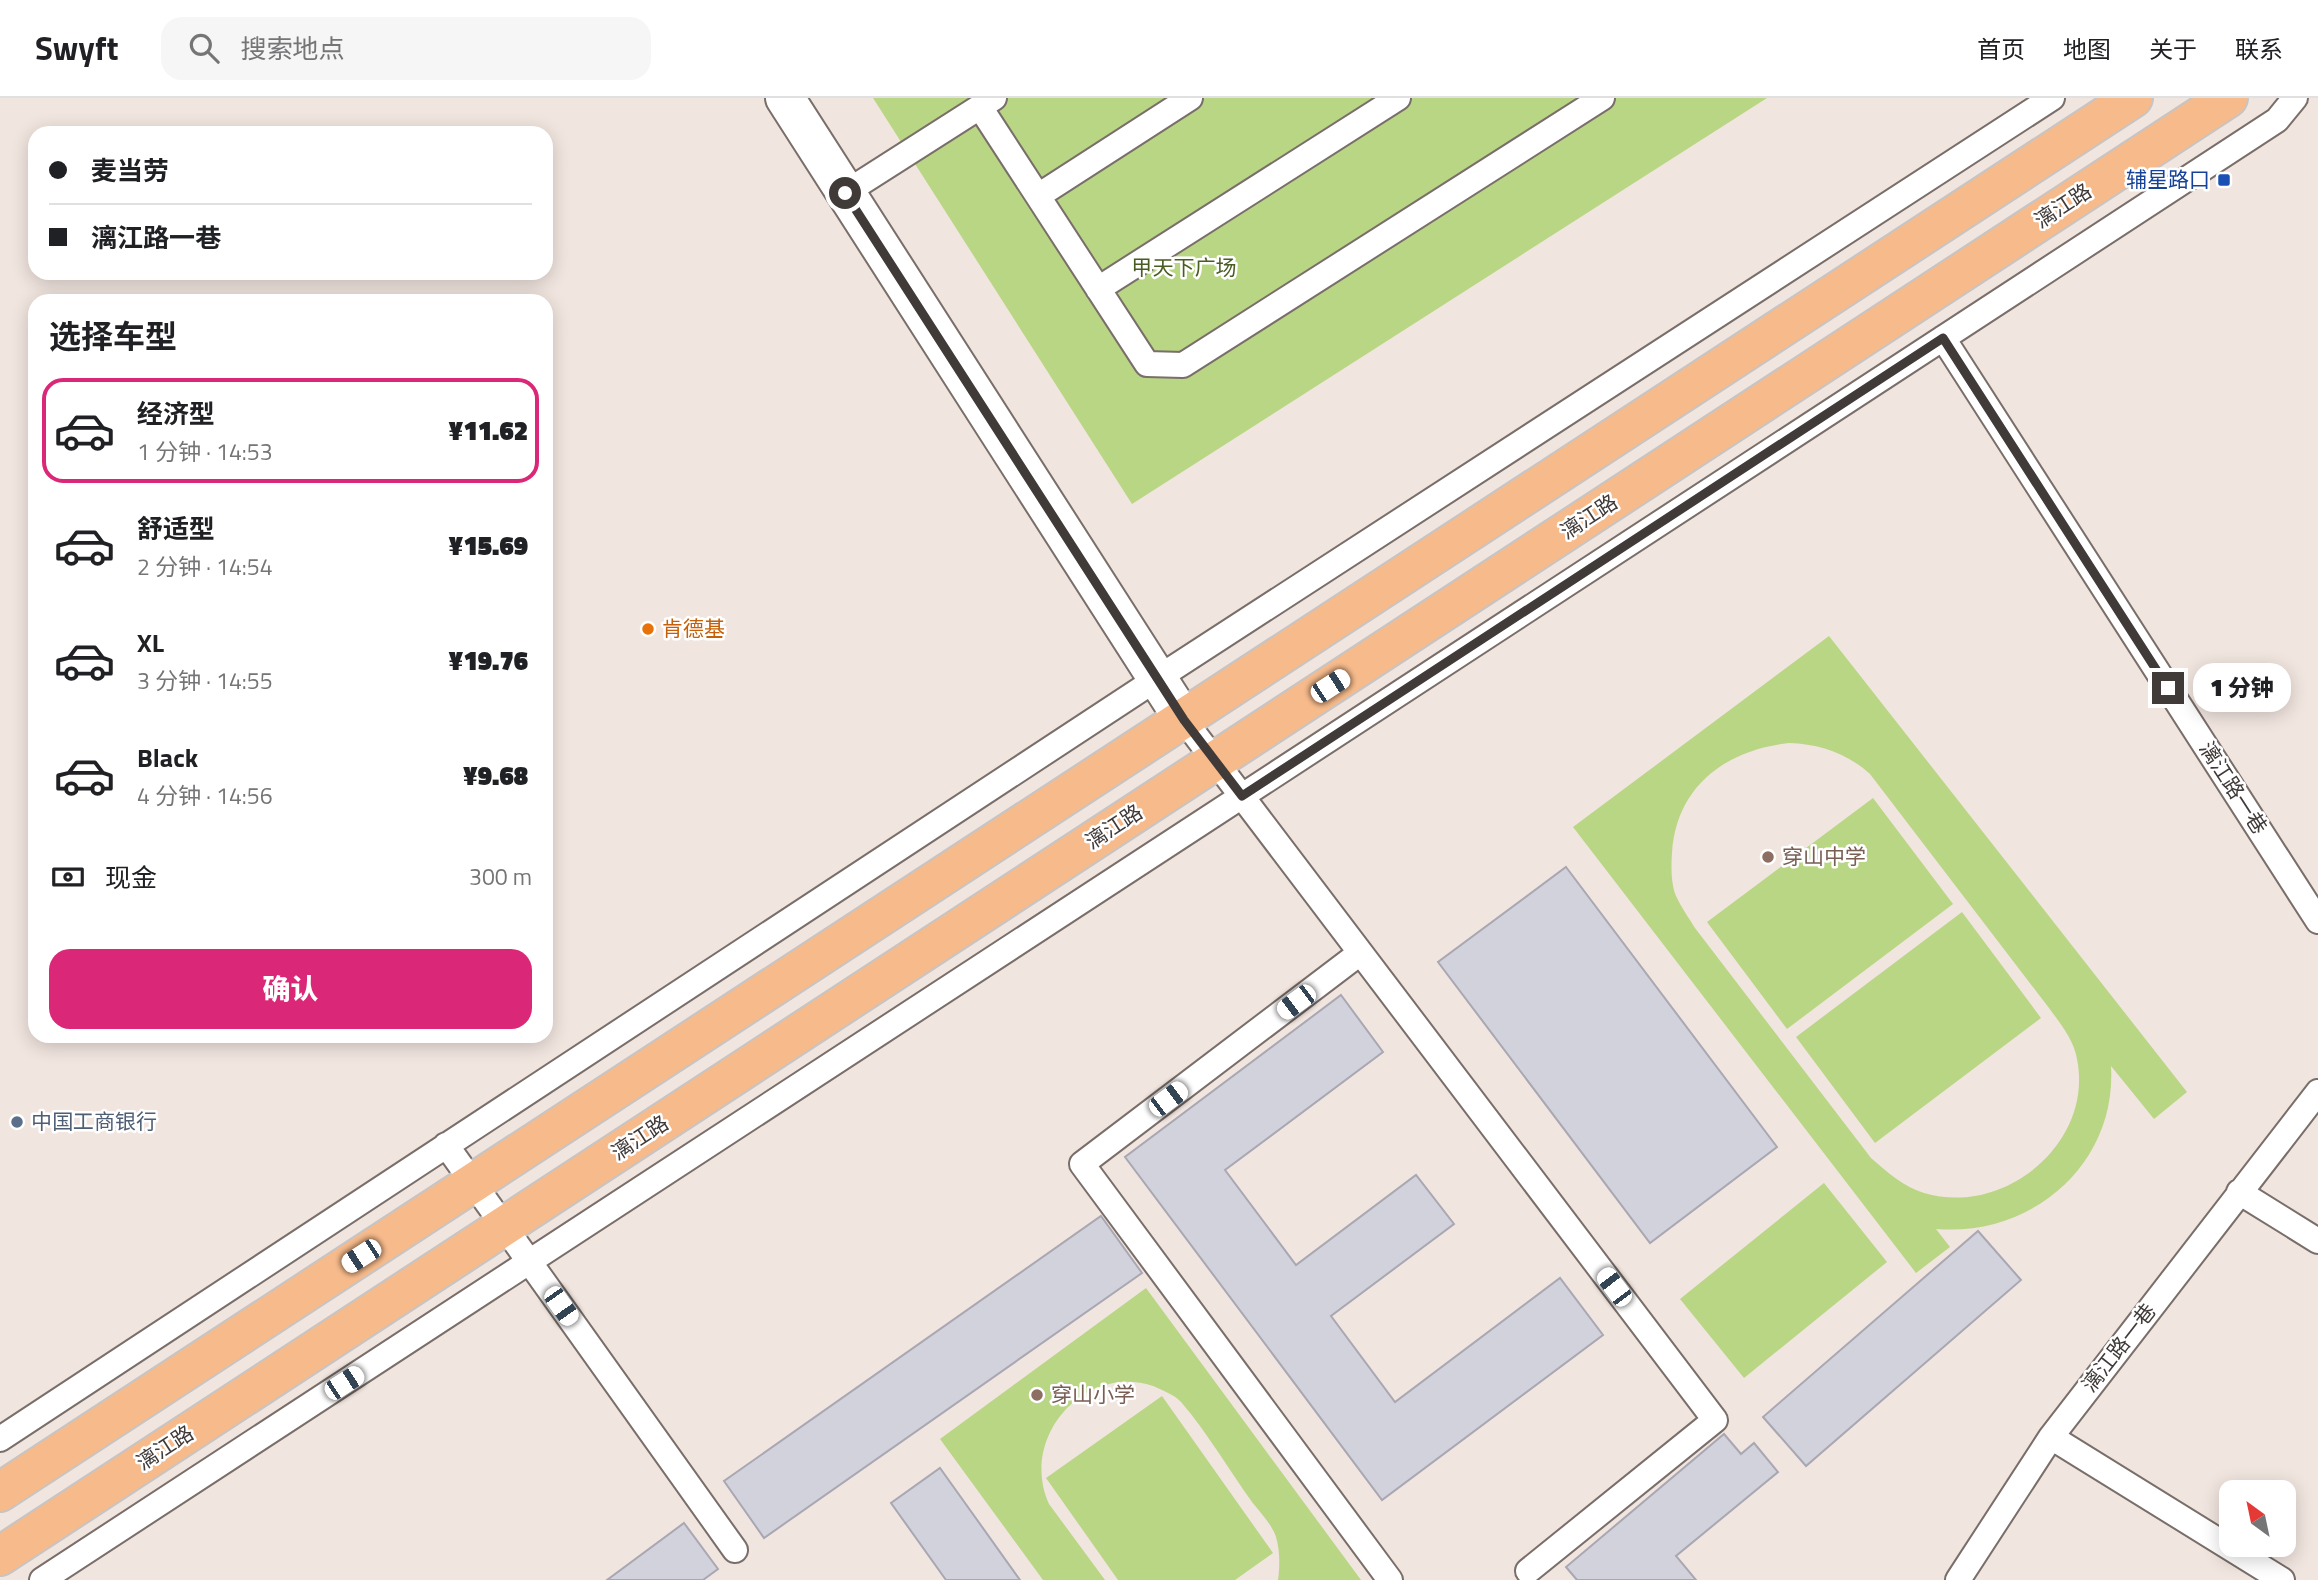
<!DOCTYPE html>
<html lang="zh">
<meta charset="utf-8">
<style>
:root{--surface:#fff;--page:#f6f6f6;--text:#202124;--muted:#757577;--line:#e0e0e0;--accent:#db2777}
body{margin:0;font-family:"Titillium Web","Noto Sans SC",sans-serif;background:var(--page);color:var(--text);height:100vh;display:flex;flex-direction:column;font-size:26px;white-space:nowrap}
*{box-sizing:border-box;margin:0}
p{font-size:23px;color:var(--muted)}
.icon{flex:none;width:38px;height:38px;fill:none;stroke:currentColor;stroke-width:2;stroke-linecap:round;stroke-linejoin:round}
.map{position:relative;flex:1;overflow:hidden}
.panel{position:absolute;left:28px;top:196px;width:525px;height:749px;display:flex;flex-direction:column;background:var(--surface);border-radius:21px;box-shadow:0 4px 18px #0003}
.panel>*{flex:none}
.top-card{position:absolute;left:28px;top:28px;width:525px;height:154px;border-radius:21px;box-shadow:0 4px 18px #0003;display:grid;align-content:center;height:154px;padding:0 21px;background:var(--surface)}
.needle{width:46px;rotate:327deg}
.tools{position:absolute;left:2219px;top:1382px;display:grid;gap:14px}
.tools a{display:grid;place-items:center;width:77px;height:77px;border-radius:14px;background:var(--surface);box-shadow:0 4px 18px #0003;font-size:35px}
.end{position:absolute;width:32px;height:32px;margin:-16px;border:9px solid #403b39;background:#fff;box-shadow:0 0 0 4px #fff}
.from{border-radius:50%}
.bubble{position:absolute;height:49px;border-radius:21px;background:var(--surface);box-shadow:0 4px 18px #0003;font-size:23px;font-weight:800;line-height:49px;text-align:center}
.car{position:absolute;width:21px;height:42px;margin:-21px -10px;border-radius:9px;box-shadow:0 0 5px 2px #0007;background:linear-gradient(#fff 24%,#345 0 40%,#fff 0 76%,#345 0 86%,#fff 0)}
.top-card b{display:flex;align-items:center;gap:24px;height:66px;font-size:26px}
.top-card b+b{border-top:2px solid var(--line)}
.top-card i{width:18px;height:18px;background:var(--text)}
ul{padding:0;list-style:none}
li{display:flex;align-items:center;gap:21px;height:105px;margin:0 14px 10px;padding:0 7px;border:4px solid transparent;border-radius:21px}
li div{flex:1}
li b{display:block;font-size:26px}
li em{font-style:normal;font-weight:800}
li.selected{border-color:var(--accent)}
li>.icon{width:63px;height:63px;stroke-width:1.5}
h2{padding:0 21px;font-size:32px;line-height:84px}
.pay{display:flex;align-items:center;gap:18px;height:77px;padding:0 21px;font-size:26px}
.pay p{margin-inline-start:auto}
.action{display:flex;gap:14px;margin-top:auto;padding:14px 21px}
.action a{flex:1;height:80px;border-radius:21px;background:var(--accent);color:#fff;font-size:28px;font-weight:800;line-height:80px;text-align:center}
header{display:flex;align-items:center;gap:42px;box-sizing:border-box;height:98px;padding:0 35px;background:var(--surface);border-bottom:2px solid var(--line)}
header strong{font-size:33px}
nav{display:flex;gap:38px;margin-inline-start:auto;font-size:24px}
.search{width:490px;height:63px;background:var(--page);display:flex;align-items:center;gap:18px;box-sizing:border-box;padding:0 24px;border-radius:21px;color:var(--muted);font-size:26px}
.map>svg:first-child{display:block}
.green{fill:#b9d685;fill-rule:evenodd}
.building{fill:#d2d2dd;stroke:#a8a7b2;stroke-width:2}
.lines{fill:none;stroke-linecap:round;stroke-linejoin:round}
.lane-casing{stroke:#796e69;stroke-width:28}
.secondary-casing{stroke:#796e69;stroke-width:42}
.highway-casing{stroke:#c6c4c4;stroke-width:42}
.lane{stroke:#fff;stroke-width:24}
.secondary{stroke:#fff;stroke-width:38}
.highway{stroke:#f6ba8b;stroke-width:38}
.route{stroke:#403b39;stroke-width:9}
.transit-dot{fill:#1a4fb4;stroke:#fff;stroke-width:2.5}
.food-dot{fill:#e8710a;stroke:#fff;stroke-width:2.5}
.education-dot{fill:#8d6e63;stroke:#fff;stroke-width:2.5}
.service-dot{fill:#5c6f8a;stroke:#fff;stroke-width:2.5}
.labels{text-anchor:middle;stroke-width:5;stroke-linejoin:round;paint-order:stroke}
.transit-label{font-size:21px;fill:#164399;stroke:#fff;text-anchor:end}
.street-label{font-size:21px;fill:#403b39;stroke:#fff}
.park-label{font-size:21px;fill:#495c21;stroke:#fff}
.food-label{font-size:21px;fill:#c56008;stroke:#fff;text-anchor:start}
.education-label{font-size:21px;fill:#785e54;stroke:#fff;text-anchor:start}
.service-label{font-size:21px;fill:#4e5e75;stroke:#fff;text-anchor:start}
</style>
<header>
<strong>Swyft</strong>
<div class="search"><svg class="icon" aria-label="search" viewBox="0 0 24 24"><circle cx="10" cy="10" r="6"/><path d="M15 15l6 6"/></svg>搜索地点</div>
<nav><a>首页</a><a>地图</a><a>关于</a><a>联系</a></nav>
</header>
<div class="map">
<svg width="2318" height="1482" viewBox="0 0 2318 1482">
<rect width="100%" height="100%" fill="#f1e5df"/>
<!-- green -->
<path class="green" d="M873,0H1767L1132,406Z
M1829,538L2187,994L2154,1021L2111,968C2117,1066 2032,1139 1936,1131L1950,1149L1916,1175L1573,729ZM1789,645C1819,646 1847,655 1870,676L2049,910C2060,925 2074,942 2077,961C2094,1045 2004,1119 1924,1095C1904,1089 1887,1074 1871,1060L1695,830C1689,820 1681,809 1676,798C1671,786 1671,768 1672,755C1676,689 1725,652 1789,645Z
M1873,700L1953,806L1787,931L1707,824Z
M1962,814L2041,920L1875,1045L1796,939Z
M1824,1085L1887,1164L1744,1280L1680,1201Z
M1146,1190L1361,1482H1278C1280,1469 1280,1452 1276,1439C1273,1428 1260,1414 1252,1404C1229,1372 1207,1334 1181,1304C1175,1297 1162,1292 1153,1288C1084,1265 1019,1340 1049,1406L1105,1482H1043L940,1341Z
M1162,1298L1273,1455L1235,1482H1118L1046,1380Z"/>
<!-- building -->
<path class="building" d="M1566,769L1777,1049L1650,1145L1438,864Z
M1341,897L1383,954L1225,1072L1296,1167L1416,1077L1454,1126L1331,1218L1395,1304L1560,1180L1603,1237L1382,1402L1125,1059Z
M1101,1118L1142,1175L764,1440L724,1383Z
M1978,1133L2021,1182L1806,1368L1763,1319Z
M1724,1336L1741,1356L1754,1345L1778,1374L1676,1458L1696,1482H1577L1566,1469Z
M940,1370L1020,1482H946L891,1405Z
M684,1425L718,1471L703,1482H607Z"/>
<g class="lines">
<defs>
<path id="lane" d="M980,9L1147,266L1183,267L1602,0
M845,95L994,0
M1038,98L1190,0
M1098,191L1398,0
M1943,240L2318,823
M1184,622L1715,1322L1528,1473
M1360,855L1082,1066L1390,1482
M446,1047L735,1452
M2239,1094L2318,1143
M2051,1339L2282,1482
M0,1341L1158,580L2052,0
M42,1482L2277,22L2295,0
M1958,1482L2051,1339L2318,994"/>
<path id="secondary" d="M785,0L1184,622"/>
<path id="highway" d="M0,1394L2133,0
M0,1458L2228,0"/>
</defs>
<!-- lane casing -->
<use href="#lane" class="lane-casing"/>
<!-- secondary casing -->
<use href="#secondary" class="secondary-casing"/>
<!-- highway casing -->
<use href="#highway" class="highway-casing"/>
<!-- lane -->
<use href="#lane" class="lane"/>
<!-- secondary -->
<use href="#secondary" class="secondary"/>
<!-- highway -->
<use href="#highway" class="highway"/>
</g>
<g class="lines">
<!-- route -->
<path class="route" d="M845,95L1184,622L1242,698L1943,240L2168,590"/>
</g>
<!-- markers -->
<rect class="transit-dot" x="2217" y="75" width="14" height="14" rx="3.5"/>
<circle class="food-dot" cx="648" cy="531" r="7"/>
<g class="education-dot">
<circle cx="1768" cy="759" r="7"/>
<circle cx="1037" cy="1297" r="7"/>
</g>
<circle class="service-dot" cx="17" cy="1024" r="7"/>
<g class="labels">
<!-- transit labels -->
<g class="transit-label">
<text x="2210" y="89">辅星路口</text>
</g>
<!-- street labels -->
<g class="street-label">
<text transform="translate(2063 108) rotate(-33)" y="7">漓江路</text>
<text transform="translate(1589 419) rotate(-33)" y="7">漓江路</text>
<text transform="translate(2233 690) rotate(57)" y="7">漓江路一巷</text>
<text transform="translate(1114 729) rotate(-33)" y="7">漓江路</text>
<text transform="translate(640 1040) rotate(-33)" y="7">漓江路</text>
<text transform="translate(2119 1250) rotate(-52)" y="7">漓江路一巷</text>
<text transform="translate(165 1350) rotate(-33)" y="7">漓江路</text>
</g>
<!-- park labels -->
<g class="park-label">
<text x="1184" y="177">甲天下广场</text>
</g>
<!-- food labels -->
<g class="food-label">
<text x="662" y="538">肯德基</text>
</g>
<!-- education labels -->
<g class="education-label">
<text x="1782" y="766">穿山中学</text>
<text x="1051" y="1304">穿山小学</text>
</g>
<!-- service labels -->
<g class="service-label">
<text x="31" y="1031">中国工商银行</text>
</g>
</g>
</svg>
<div class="tools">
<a><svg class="needle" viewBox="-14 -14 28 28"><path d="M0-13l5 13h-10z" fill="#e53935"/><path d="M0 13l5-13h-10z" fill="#757577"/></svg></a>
</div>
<i class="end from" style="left:845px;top:95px"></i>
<i class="end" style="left:2168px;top:590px"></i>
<div class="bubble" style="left:2193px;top:565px;width:98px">1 分钟</div>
<i class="car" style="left:1330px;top:588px;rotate:57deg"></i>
<i class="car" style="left:1296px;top:904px;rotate:233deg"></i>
<i class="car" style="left:1168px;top:1001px;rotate:53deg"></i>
<i class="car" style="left:361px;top:1158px;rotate:237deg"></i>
<i class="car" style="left:1614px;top:1189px;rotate:323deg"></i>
<i class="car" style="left:561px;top:1208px;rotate:145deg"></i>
<i class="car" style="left:344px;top:1285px;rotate:57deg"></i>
<div class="top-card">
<b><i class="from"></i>麦当劳</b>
<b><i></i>漓江路一巷</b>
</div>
<section class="panel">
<h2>选择车型</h2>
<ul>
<li class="selected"><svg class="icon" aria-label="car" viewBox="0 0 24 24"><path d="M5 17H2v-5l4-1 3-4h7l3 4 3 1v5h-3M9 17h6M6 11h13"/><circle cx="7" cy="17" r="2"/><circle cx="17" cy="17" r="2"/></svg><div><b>经济型</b><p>1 分钟 · 14:53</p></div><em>¥11.62</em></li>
<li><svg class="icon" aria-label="car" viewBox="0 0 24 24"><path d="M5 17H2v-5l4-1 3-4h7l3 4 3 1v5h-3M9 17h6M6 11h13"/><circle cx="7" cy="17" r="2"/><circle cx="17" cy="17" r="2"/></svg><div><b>舒适型</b><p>2 分钟 · 14:54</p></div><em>¥15.69</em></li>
<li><svg class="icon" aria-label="car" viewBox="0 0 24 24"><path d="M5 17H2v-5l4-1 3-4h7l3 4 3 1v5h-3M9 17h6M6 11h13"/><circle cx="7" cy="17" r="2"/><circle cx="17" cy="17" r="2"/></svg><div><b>XL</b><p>3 分钟 · 14:55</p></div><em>¥19.76</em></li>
<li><svg class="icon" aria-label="car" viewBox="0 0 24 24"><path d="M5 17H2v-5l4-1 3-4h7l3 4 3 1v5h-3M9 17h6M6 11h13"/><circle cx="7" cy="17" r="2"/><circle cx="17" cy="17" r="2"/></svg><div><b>Black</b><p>4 分钟 · 14:56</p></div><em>¥9.68</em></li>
</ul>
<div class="pay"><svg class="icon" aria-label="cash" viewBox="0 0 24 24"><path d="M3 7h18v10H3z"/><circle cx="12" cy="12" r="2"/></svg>现金<p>300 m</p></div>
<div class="action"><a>确认</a></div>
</section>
</div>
